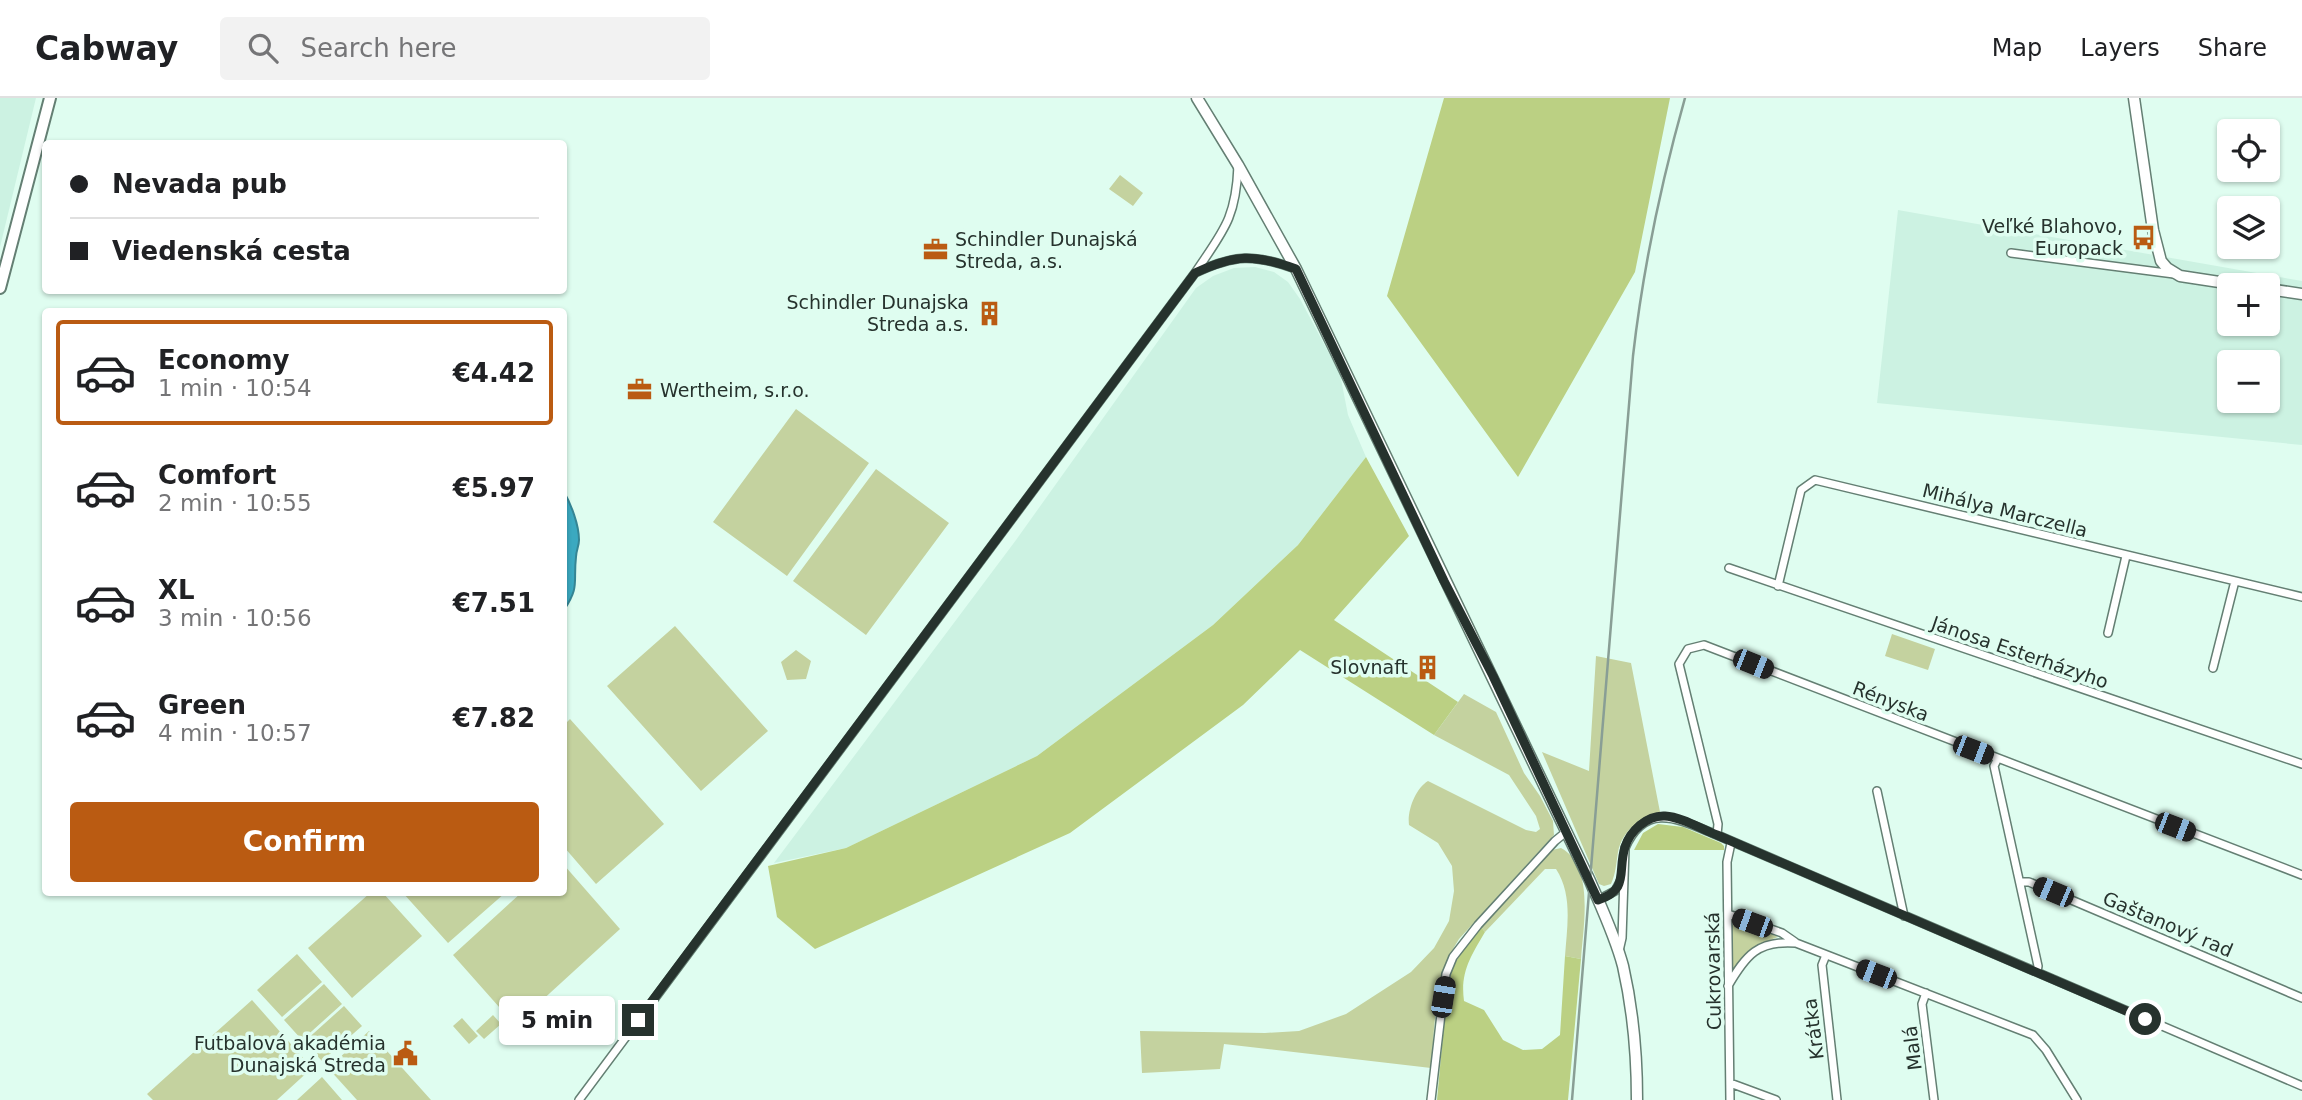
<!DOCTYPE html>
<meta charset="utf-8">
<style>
:root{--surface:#fff;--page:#f2f2f2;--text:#202124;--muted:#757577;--line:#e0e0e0;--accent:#ba5b12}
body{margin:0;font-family:"DejaVu Sans",sans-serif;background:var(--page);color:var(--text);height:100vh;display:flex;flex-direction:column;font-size:26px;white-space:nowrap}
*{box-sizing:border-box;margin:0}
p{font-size:23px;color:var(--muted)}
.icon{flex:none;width:38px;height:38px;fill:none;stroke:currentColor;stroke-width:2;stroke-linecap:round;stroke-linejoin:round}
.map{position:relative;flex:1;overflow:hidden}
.details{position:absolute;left:42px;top:210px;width:525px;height:588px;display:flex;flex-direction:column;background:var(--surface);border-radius:7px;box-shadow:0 2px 5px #0004}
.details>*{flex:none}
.banner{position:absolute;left:42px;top:42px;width:525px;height:154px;border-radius:7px;box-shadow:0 2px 5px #0004;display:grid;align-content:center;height:154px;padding:0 28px;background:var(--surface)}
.controls{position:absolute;left:2217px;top:21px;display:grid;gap:14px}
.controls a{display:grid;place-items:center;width:63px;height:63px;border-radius:7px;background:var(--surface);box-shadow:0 2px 5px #0004;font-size:35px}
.end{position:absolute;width:32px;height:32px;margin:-16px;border:9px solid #26322d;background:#fff;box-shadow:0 0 0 4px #fff}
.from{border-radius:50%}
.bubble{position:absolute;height:49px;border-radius:7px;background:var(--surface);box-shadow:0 2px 5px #0004;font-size:23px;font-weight:700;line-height:49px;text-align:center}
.car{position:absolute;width:21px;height:42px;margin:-21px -10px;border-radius:9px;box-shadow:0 0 5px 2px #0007;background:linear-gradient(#222 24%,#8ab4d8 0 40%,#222 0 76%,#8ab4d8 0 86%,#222 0)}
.banner b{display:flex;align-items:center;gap:24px;height:66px;font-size:26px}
.banner b+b{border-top:2px solid var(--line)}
.banner i{width:18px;height:18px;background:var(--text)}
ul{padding:12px 0 0;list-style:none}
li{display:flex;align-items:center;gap:21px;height:105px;margin:0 14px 10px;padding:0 14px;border:4px solid transparent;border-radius:7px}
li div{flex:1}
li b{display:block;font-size:26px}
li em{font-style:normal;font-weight:700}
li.current{border-color:var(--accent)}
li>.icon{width:63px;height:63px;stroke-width:1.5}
.cta{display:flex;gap:14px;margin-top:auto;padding:14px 28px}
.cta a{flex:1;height:80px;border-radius:7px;background:var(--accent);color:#fff;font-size:28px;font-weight:700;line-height:80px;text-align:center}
header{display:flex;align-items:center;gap:42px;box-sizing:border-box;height:98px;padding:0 35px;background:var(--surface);border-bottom:2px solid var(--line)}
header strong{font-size:33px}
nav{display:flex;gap:38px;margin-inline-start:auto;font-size:24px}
.search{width:490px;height:63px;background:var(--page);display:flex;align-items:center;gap:18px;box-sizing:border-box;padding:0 24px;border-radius:7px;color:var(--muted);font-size:26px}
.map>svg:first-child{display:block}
.built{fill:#ccf2e2;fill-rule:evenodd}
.green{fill:#c4d29f}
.forest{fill:#bbd083}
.water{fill:#3ba9c0;stroke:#358594;stroke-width:2}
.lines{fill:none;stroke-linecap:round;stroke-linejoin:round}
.street-casing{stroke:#647f73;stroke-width:10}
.secondary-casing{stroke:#647f73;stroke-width:13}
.primary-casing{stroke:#647f73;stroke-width:14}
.street{stroke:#fff;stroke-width:7}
.secondary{stroke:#fff;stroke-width:10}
.primary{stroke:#fff;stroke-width:10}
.rail{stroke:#899e95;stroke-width:2.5}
.route{stroke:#26322d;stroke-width:9}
.labels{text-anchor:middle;stroke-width:7;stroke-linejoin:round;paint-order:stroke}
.poi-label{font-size:19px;fill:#26322d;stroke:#dffdf0;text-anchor:end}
.street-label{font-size:19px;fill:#26322d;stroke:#dffdf0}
</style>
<header>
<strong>Cabway</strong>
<div class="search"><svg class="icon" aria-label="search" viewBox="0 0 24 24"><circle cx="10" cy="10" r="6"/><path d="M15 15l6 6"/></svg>Search here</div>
<nav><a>Map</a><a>Layers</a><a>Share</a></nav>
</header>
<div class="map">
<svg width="2302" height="1002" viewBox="0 0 2302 1002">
<rect width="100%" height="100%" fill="#dffdf0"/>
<!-- built -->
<path class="built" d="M0,0H36L0,149Z
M1898,112L2302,183V347L1877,305ZM2230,187H2268V226H2230ZM2230,264H2268V303H2230Z
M1255,169L1274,174L1288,184L1300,201L1340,276L1348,317L1366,359L1298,447L1213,527L1037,658L846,750L774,765L1016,442L1196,190L1213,178L1234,170Z"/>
<!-- green -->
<path class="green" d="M1120,77L1143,95L1133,108L1109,91Z
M796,311L869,365L787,478L713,424Z
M876,371L949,425L866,537L793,483Z
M675,528L768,633L701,693L607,588Z
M1892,536L1935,551L1928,572L1885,558Z
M796,552L811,563L806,581L787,582L781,564Z
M1596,558L1631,565L1660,714C1641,718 1622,733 1618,754C1616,766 1616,775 1611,786L1604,788L1599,786L1542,654L1589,673Z
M1464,596L1496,614L1524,675L1540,698L1553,723L1554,737L1459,841C1434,879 1435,926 1431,970L1224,946L1220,971L1142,975L1140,933L1265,935L1299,933L1346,916L1411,874L1434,850L1449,823L1454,793L1452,768L1438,745L1409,727C1407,712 1416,690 1428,683L1526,732L1536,734L1540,731L1536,718L1509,677L1434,637Z
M570,621L664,726L596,786L564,749V627Z
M1561,750C1595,768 1583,829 1581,861L1565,858C1567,829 1573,797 1556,771H1545L1485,834L1481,829L1552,752Z
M564,767L620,831L515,927L453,857L521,795L564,794Z
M370,795H383L422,838L352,900L308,850Z
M403,795H505L448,845Z
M1743,824L1778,839C1756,847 1744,857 1731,876V827Z
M297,856L322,884L282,919L257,892Z
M324,886L342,906L302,942L284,922Z
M252,902L312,970L277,1002H153L147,996Z
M344,908L362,928L322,963L304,944Z
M493,917L501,926L484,941L476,933Z
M462,920L478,938L469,946L453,928Z
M369,933L431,1002H357L328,970Z
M322,979L342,1002H297Z"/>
<!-- forest -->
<path class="forest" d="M1444,0H1670L1635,174L1518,379L1387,198Z
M1366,359L1409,438L1334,522L1458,604L1434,637L1300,552L1243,607L1070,735L815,851L777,819L768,768L846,750L1037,658L1213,527L1298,447Z
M1658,726L1683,729L1721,745L1724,748V752H1634L1643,735Z
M1481,829L1485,834C1471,858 1460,874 1464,903L1484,912L1503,942L1523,952L1542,951L1560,937L1565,858L1581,861L1568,1002H1437L1447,893L1453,869L1465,848Z"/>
<!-- water -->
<path class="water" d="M564,394C571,406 579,427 579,442C579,448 576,453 576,459C573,485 580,488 564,512Z"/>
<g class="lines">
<defs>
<path id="street" d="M2011,155L2174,176
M1195,175C1235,156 1254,156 1296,171
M1729,470L2302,666
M1778,488L1801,392L1815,382L2302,499
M2108,535L2126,458
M2213,570L2235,483
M1997,662L1994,668L2038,868L2037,874
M1877,693L1904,818
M1717,737L1718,726L1679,566L1688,551L1704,547L2302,777
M2020,784H2029L2302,900
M1598,802L1615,793L1622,780
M1728,816L1782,835L1795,844
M1619,853L1622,840L1625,750C1646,702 1680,722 1717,737L2302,988
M1826,857L1822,867L1837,1002
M1728,888C1746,857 1758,842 1796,845L2033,937L2046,952L2077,1002
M1926,895L1922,906L1934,1002
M1730,985L1776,1002
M579,1002L1195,175C1223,133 1236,121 1238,68
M1431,1002L1443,899L1446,876L1453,859L1478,827L1555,743L1566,734
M1730,1002L1727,764L1731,745"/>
<path id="secondary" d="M1197,0L1238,67L1296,171L1590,783C1602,811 1615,838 1623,868C1633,912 1637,957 1637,1002
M2134,0L2153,132L2161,163L2167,170L2180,178L2239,187
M2268,191L2302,196"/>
<path id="primary" d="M0,190L50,0"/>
</defs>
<!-- street casing -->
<use href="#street" class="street-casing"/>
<!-- secondary casing -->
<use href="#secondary" class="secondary-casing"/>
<!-- primary casing -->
<use href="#primary" class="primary-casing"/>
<!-- street -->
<use href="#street" class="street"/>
<!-- secondary -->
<use href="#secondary" class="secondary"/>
<!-- primary -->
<use href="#primary" class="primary"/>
<!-- rail -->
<path class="rail" d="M1572,1002L1633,258C1643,170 1661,85 1685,0"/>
</g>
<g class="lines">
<!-- route -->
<path class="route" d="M638,922L1195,175C1235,156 1254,156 1296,171L1444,483L1493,578L1598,802C1630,791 1617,774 1625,749C1630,733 1647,717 1665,718C1682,719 1701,731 1717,737L2145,921"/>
</g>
<!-- icons -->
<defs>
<symbol id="bus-bare" viewBox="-9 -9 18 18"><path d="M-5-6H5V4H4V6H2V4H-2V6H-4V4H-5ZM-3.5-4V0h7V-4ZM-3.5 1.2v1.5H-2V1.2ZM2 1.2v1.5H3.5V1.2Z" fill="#ba5b12" stroke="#dffdf0" stroke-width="2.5" paint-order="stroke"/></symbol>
<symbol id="office-bare" viewBox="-9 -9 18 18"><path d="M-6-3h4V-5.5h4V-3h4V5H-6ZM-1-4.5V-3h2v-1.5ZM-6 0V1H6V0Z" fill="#ba5b12" stroke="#dffdf0" stroke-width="2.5" paint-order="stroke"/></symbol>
<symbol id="building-bare" viewBox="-9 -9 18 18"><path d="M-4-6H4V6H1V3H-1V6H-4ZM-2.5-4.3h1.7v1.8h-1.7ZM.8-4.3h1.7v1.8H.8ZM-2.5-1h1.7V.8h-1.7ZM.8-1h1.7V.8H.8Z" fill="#ba5b12" stroke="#dffdf0" stroke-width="2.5" paint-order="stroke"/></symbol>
<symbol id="civic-bare" viewBox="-9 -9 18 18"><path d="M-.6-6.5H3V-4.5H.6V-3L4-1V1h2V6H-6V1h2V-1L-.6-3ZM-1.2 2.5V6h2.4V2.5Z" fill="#ba5b12" stroke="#dffdf0" stroke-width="2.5" paint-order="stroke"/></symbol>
</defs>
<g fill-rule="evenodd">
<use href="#bus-bare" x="2126" y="122" width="35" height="35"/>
<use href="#office-bare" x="918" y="134" width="35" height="35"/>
<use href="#building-bare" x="972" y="198" width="35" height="35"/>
<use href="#office-bare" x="622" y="274" width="35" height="35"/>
<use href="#building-bare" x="1410" y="552" width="35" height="35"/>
<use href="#civic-bare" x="388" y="938" width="35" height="35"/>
</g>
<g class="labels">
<!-- poi labels -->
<g class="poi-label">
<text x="2123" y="135">Veľké Blahovo,<tspan x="2123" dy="22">Europack</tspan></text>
<text x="955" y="148" text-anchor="start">Schindler Dunajská<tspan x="955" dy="22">Streda, a.s.</tspan></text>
<text x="969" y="211">Schindler Dunajska<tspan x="969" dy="22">Streda a.s.</tspan></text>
<text x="660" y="299" text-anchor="start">Wertheim, s.r.o.</text>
<text x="1408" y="576">Slovnaft</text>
<text x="386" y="952">Futbalová akadémia<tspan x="386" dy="22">Dunajská Streda</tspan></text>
</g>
<!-- street labels -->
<g class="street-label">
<text transform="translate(2005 412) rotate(14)" y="7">Mihálya Marczella</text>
<text transform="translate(2020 554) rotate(19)" y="7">Jánosa Esterházyho</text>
<text transform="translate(1891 603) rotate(21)" y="7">Rényska</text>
<text transform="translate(2168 826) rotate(23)" y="7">Gaštanový rad</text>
<text transform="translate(1713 873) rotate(-91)" y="7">Cukrovarská</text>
<text transform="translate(1813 931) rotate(-97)" y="7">Krátka</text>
<text transform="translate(1912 950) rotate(-97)" y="7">Malá</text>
</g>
</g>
</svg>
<div class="controls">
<a><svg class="icon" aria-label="locate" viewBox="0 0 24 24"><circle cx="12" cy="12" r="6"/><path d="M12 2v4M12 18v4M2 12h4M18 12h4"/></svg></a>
<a><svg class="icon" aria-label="layers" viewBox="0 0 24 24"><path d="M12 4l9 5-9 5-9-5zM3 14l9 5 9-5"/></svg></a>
<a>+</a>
<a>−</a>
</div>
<i class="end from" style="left:2145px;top:921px"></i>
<i class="end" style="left:638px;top:922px"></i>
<div class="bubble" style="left:499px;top:898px;width:116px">5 min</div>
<i class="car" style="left:1753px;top:566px;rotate:112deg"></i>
<i class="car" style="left:1973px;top:652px;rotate:111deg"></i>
<i class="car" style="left:2175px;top:729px;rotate:111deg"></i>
<i class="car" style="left:2053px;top:794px;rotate:293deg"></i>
<i class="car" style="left:1752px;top:825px;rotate:290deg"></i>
<i class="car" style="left:1876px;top:876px;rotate:291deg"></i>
<i class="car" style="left:1443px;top:899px;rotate:9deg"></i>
<div class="banner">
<b><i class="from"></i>Nevada pub</b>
<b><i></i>Viedenská cesta</b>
</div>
<section class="details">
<ul>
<li class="current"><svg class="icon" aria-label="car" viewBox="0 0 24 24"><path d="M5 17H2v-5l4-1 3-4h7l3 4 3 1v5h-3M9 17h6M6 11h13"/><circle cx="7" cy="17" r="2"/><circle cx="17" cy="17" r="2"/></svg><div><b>Economy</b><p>1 min · 10:54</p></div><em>€4.42</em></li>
<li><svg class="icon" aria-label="car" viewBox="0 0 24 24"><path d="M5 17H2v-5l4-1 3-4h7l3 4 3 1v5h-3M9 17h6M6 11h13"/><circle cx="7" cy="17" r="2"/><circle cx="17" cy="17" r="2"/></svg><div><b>Comfort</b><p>2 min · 10:55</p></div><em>€5.97</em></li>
<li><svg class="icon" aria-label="car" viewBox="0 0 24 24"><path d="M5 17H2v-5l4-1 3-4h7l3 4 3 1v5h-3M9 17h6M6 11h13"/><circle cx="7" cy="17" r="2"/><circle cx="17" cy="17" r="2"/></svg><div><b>XL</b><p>3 min · 10:56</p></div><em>€7.51</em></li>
<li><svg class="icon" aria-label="car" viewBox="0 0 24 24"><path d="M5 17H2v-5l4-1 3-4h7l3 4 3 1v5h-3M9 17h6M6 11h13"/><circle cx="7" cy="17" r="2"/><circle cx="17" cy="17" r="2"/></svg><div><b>Green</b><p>4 min · 10:57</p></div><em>€7.82</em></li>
</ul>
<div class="cta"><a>Confirm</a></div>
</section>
</div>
